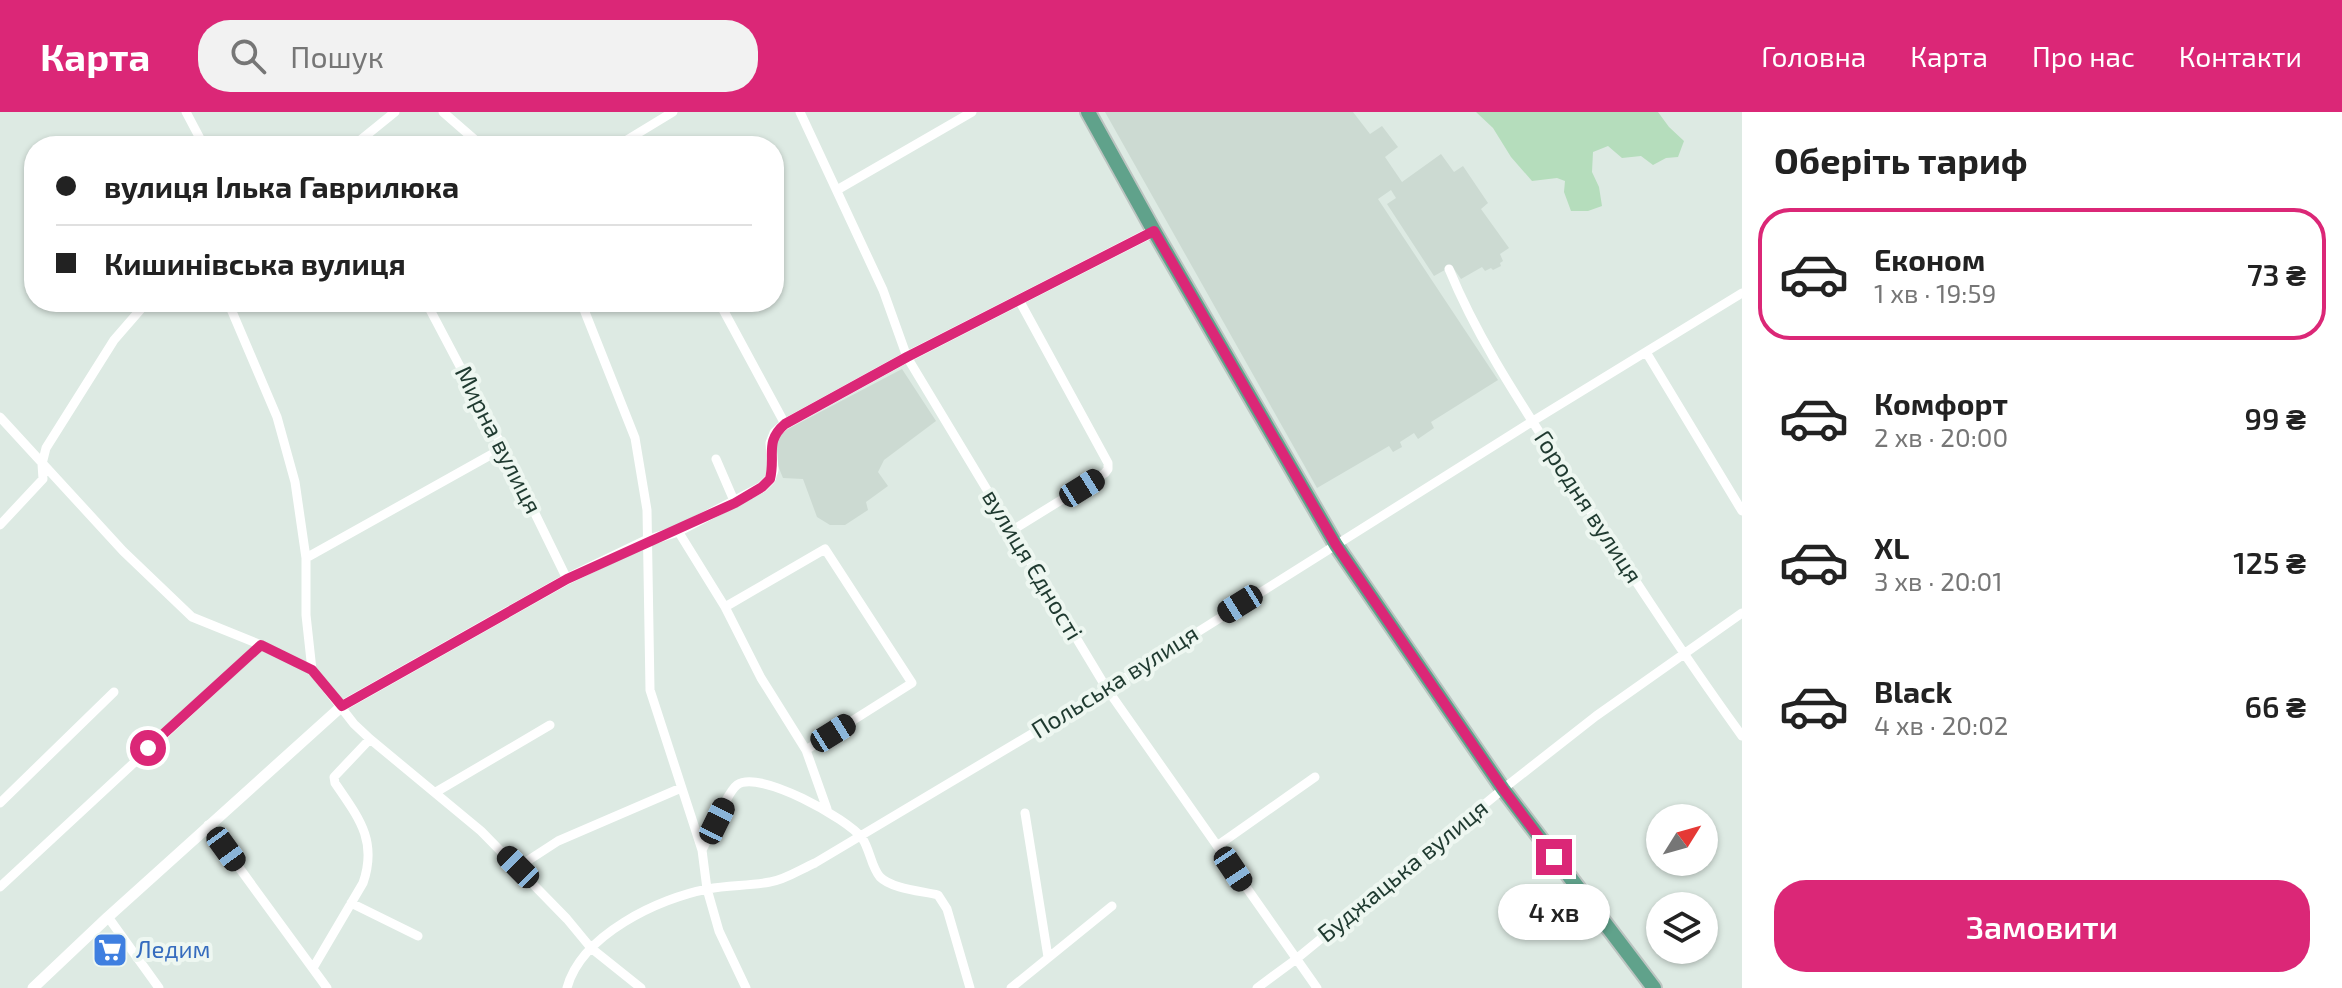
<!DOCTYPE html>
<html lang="uk">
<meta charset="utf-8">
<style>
:root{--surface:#fff;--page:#f2f2f2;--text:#222;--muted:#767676;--line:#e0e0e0;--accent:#db2777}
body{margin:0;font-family:"Exo 2",sans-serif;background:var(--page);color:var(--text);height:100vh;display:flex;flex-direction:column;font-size:30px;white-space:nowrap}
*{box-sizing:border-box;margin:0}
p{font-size:26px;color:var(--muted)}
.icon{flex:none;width:44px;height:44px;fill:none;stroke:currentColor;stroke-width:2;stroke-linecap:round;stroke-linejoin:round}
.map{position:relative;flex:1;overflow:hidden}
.drawer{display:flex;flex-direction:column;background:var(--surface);width:600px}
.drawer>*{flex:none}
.hud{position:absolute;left:24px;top:24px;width:760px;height:176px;border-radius:32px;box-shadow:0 2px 6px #0004;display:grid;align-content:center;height:176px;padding:0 32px;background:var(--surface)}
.needle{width:52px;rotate:53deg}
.buttons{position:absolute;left:1646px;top:692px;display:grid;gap:16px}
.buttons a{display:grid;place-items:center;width:72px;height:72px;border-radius:50%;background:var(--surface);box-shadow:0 2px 6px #0004;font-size:40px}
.end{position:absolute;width:36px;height:36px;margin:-18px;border:10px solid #db2777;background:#fff;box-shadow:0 0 0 4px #fff}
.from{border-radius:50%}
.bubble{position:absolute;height:56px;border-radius:28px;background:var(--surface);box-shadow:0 2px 6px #0004;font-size:26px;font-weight:600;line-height:56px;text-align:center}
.car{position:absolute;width:24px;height:48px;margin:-24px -12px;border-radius:10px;box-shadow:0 0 6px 2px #0007;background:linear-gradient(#222 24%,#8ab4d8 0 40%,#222 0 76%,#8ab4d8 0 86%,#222 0)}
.hud b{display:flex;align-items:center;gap:28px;height:76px;font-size:30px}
.hud b+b{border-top:2px solid var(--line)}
.hud i{width:20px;height:20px;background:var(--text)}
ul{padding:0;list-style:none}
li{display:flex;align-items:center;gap:24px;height:132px;margin:0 16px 12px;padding:0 16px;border:4px solid transparent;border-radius:32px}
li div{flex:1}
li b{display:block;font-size:30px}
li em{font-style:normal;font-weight:600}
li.active{border-color:var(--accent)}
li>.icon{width:72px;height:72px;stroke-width:1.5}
h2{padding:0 32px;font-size:36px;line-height:96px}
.primary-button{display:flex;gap:16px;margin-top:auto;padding:16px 32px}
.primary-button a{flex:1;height:92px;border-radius:32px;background:var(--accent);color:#fff;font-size:32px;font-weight:600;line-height:92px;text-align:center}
header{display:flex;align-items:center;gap:48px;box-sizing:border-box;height:112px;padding:0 40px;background:var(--accent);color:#fff}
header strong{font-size:38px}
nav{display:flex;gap:44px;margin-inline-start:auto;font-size:28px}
.search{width:560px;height:72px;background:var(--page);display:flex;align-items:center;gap:20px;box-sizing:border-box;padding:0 28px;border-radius:32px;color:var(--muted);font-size:30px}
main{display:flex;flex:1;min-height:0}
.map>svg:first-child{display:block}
.built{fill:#ccdad2}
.green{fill:#b5ddbc}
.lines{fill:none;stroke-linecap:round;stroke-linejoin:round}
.primary-casing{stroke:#bcc4c1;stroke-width:18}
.minor{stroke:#fff;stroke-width:9}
.tertiary{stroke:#fff;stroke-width:11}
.primary{stroke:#60a28b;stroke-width:14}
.route{stroke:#db2777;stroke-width:10}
.labels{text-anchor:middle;stroke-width:8;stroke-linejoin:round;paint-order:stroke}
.street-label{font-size:24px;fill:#1f3a30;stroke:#eef7f1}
.shop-label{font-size:24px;fill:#366cbe;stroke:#eef7f1;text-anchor:start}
</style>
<header>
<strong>Карта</strong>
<div class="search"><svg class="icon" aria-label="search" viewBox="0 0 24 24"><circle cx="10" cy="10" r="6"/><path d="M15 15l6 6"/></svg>Пошук</div>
<nav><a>Головна</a><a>Карта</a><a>Про нас</a><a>Контакти</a></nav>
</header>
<main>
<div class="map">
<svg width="1742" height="876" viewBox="0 0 1742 876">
<rect width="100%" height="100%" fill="#ddeae3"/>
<!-- built -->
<path class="built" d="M1105,0H1353L1370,22L1382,14L1398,35L1385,45L1402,70L1441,42L1454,60L1463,54L1488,91L1481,97L1509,136L1500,142L1503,149L1500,151L1501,154L1493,158L1491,156L1485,159L1482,155L1461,167L1452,154L1434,164L1387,92L1396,86L1391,78L1378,87L1498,268L1431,310L1434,316L1418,327L1414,321L1400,330L1402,335L1393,340L1389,334L1317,376Z
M902,257L936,309L884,348L878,360L888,374L866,390L868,398L845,413H830L817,405L803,367L783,366L774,344L777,326L786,318Z"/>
<!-- green -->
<path class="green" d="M1476,0H1658L1669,15L1684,29L1678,45L1666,46L1653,53L1641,44L1622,46L1608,34L1593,40L1592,60L1599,75L1602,94L1588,99H1571L1564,80L1565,69L1557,66L1532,69L1511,45L1493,16Z"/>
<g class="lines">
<defs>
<path id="primary" d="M1088,0L1154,119L1336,433L1503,677L1654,876"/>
</defs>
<!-- primary casing -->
<use href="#primary" class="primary-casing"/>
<!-- minor -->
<path class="minor" d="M186,0L204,34
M443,0L482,34
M800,0L883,178L907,245L1107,577L1317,876
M353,34L395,0
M617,34L673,0
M837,78L972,0
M1449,157C1478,228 1522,293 1563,357C1621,447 1679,537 1742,624
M228,190L277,305L295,370L306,446V503L312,558L354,612L370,627L481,719L567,807L591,836L641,876
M426,190L503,336L567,467
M581,190L635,326L647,398L650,578L702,738L707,777L719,819L746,876
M719,190L785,312
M1646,240L1742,399
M0,305L123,439L192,505L261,533L312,558
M716,347L735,391
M0,413L43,367L42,352L46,336L114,228L147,190
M678,419L725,495L761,566L806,638L827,697
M1011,419L1105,361L1108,357V351L1019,188
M306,446L503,336
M725,495L825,437L912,571L806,638
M436,680L550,613
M0,691L114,580
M1025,701L1048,845
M208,713L327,876
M1217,734L1315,665
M702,738C709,725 727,680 737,673C759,657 848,707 862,726C870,737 871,755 880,765C892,777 922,779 938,783L947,797L970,876
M518,755L558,729L681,676
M0,775L261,533
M351,791L418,824
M108,805L159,876
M313,856L363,771C378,728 358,705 335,671L334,665L370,627
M567,876C581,823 659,786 708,777C728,773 750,774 770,770C785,768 801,757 815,751L1107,577L1533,309L1742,181
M1011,876L1112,794
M1257,876L1295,848L1508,673L1596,604L1742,501"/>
<!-- tertiary -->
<path class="tertiary" d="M33,876L108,805L342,594L567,467L646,429L678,419L762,375L770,367L773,358L771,331L775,321L785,312L907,245L1154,119"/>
<!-- primary -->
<use href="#primary" class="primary"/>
</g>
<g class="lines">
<!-- route -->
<path class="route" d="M148,636L261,533L312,558L342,594L567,467L735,391L762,375L770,367C776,343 764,330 785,312L907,245L1154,119L1336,433L1503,677L1554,745"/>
</g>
<!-- icons -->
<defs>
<symbol id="supermarket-square" viewBox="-11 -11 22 22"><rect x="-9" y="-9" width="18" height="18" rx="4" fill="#3f7fe0" stroke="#eef7f1"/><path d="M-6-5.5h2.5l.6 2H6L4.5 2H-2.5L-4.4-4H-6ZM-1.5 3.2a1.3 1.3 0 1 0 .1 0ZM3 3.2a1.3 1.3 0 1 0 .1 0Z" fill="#fff"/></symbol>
</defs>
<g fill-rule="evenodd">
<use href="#supermarket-square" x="90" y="818" width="40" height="40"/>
</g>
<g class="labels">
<!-- street labels -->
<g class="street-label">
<text transform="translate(498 328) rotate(63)" y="8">Мирна вулиця</text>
<text transform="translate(1588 395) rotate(57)" y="8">Городня вулиця</text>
<text transform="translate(1032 453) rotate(59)" y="8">вулиця Єдності</text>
<text transform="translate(1115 570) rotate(-32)" y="8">Польська вулиця</text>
<text transform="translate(1403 759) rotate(-39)" y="8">Буджацька вулиця</text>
</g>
<!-- shop labels -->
<g class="shop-label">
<text x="136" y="846">Ледим</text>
</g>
</g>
</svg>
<div class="buttons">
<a><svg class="needle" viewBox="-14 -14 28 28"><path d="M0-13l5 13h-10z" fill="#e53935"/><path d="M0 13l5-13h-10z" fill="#767676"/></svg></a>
<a><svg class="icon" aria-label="layers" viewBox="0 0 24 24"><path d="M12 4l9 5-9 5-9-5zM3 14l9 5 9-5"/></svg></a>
</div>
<i class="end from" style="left:148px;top:636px"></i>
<i class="end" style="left:1554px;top:745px"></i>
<div class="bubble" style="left:1498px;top:772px;width:112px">4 хв</div>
<i class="car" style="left:1082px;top:376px;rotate:58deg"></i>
<i class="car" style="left:1240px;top:492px;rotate:238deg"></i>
<i class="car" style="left:833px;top:621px;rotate:58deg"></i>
<i class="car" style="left:717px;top:709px;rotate:26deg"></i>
<i class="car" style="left:226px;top:737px;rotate:144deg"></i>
<i class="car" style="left:518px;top:755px;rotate:315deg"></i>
<i class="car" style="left:1233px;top:757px;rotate:146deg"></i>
<div class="hud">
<b><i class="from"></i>вулиця Ілька Гаврилюка</b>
<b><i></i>Кишинівська вулиця</b>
</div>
</div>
<section class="drawer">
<h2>Оберіть тариф</h2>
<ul>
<li class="active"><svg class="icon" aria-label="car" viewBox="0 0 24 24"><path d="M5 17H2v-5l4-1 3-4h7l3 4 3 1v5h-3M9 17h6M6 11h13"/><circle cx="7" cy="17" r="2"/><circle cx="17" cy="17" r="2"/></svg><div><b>Економ</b><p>1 хв · 19:59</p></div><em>73 ₴</em></li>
<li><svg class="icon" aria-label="car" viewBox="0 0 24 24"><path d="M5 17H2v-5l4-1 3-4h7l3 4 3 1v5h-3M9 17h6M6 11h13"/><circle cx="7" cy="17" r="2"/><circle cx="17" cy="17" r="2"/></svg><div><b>Комфорт</b><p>2 хв · 20:00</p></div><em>99 ₴</em></li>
<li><svg class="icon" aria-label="car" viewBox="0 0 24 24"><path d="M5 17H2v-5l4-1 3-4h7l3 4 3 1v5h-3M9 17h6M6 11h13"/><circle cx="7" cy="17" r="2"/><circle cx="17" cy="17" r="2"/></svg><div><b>XL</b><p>3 хв · 20:01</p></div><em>125 ₴</em></li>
<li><svg class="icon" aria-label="car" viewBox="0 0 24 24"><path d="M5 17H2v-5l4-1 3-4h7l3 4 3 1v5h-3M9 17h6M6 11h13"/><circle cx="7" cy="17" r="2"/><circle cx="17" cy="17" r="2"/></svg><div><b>Black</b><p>4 хв · 20:02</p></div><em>66 ₴</em></li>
</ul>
<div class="primary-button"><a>Замовити</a></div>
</section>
</main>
